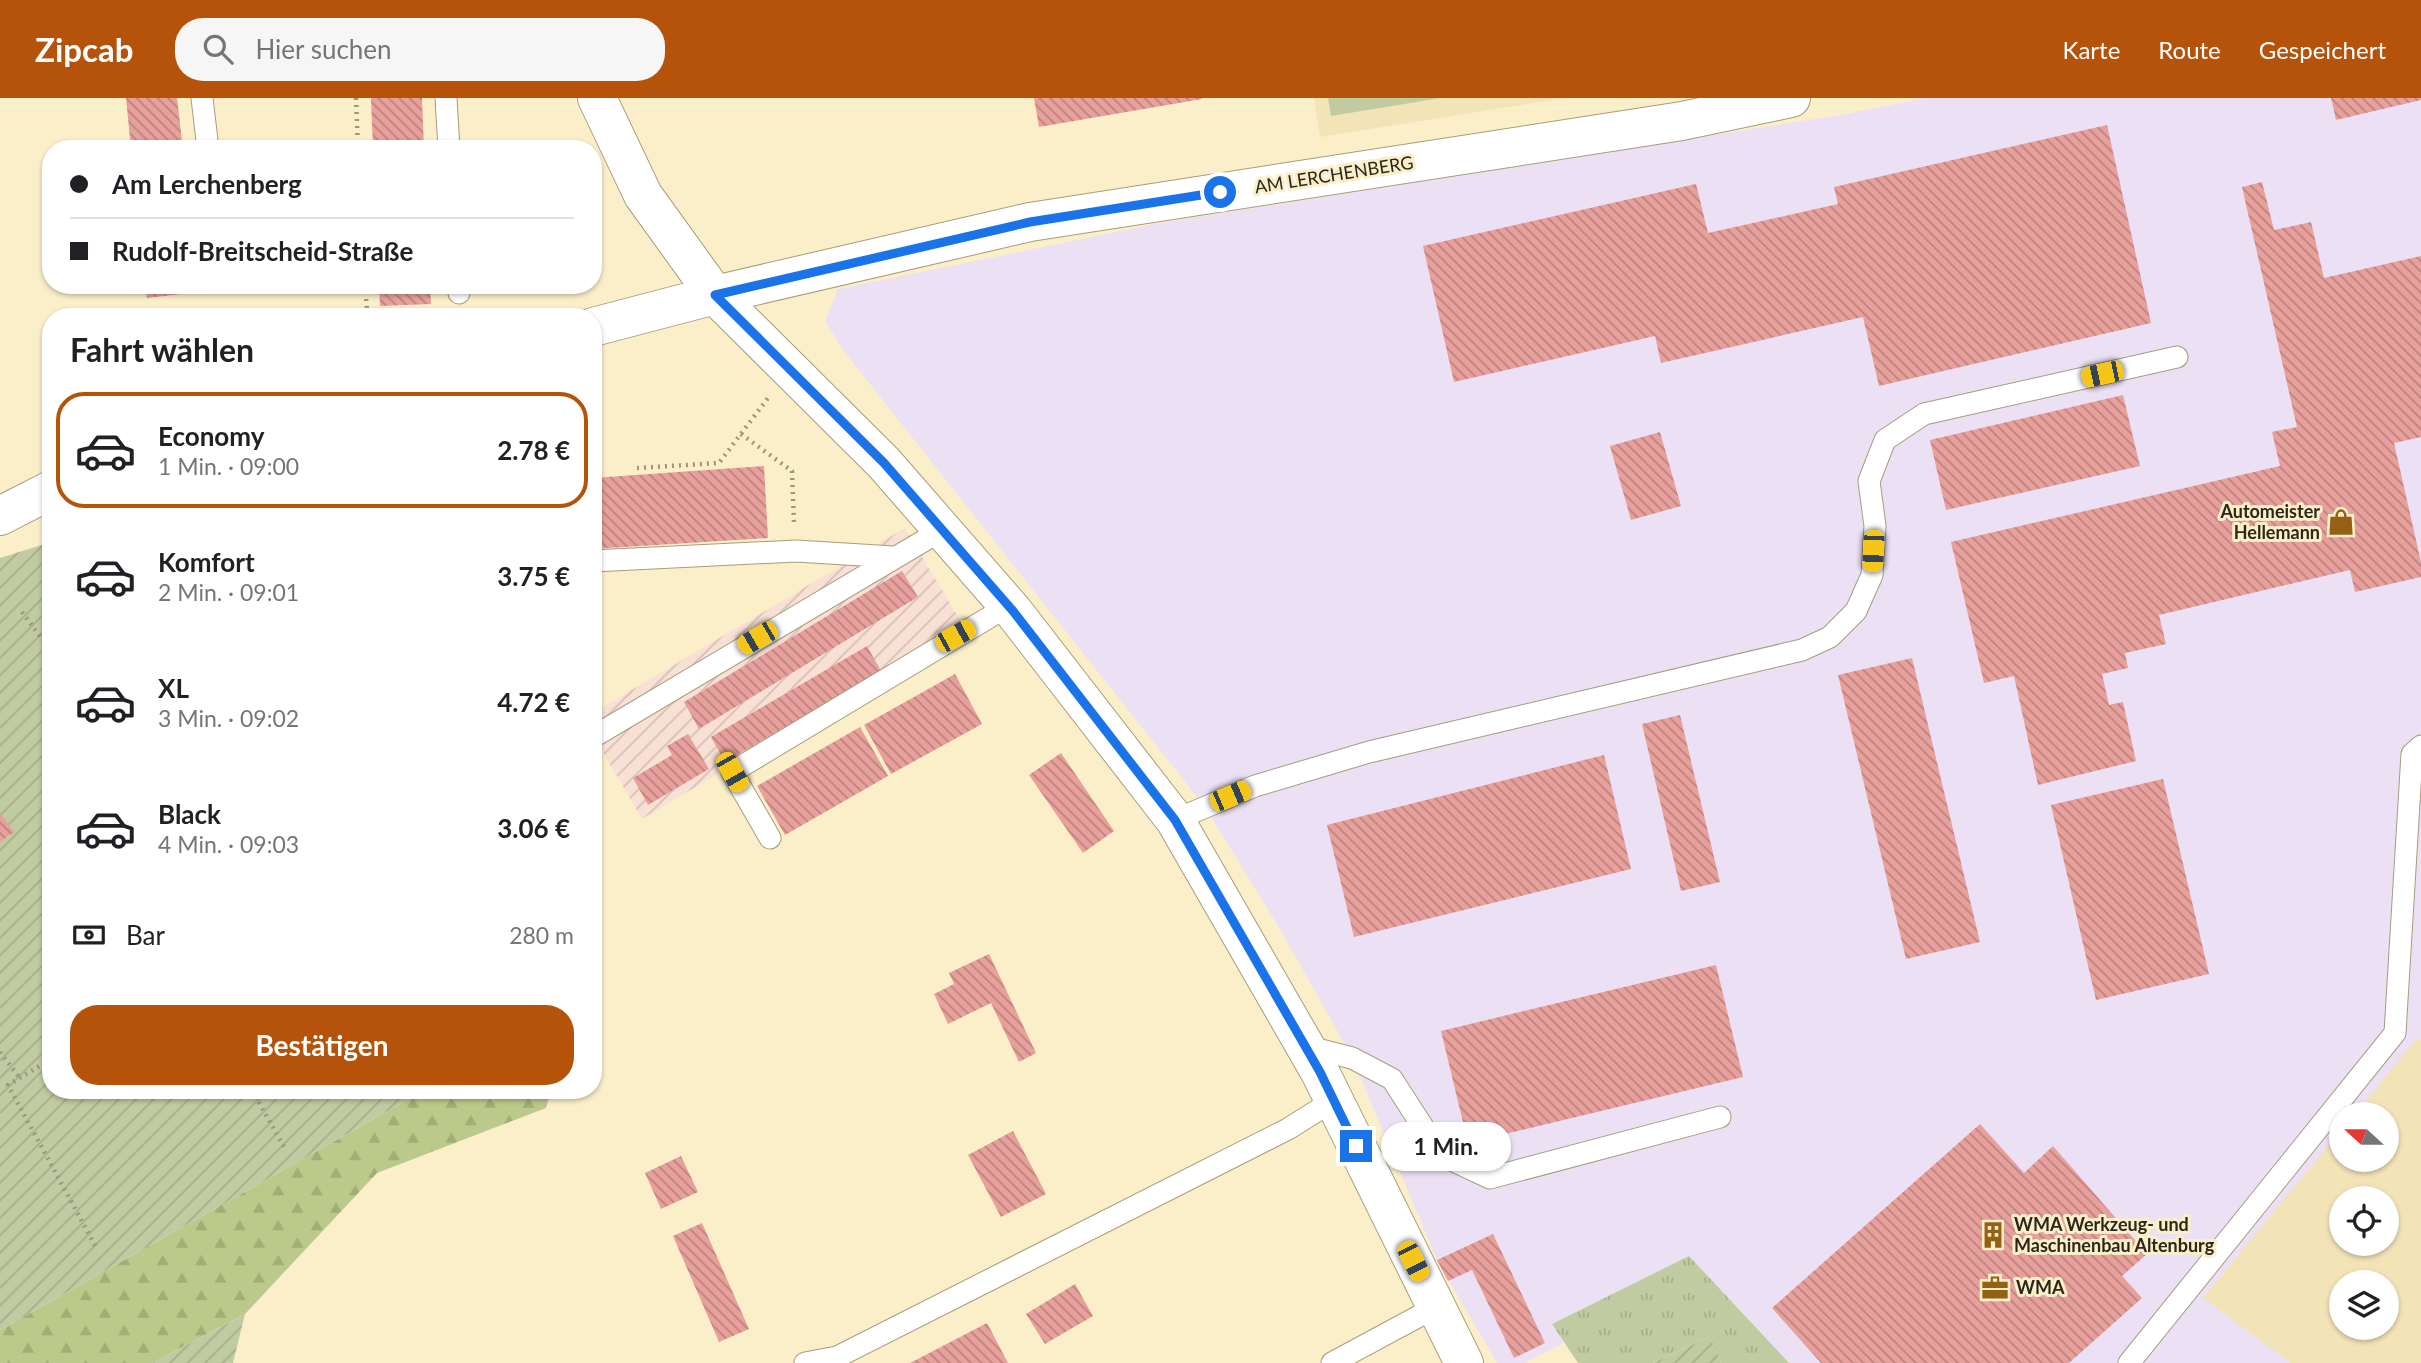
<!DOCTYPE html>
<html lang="de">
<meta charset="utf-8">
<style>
:root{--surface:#fff;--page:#f6f6f6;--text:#202124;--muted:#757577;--line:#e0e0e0;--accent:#b45309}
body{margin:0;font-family:Lato,sans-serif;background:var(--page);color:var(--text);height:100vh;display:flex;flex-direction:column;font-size:26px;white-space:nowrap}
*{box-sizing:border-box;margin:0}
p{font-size:23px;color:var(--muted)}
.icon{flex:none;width:38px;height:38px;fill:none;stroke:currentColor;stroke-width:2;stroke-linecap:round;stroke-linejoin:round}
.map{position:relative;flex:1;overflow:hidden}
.panel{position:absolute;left:42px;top:210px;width:560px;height:791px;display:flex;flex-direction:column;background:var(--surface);border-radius:28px;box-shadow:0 2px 5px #0004}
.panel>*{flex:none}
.guide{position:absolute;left:42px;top:42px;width:560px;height:154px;border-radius:28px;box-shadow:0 2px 5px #0004;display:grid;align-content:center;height:154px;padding:0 28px;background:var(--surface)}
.needle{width:46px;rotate:291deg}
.fabs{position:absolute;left:2329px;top:1004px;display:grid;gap:14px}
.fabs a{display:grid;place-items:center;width:70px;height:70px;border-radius:50%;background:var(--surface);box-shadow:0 2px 5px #0004;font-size:35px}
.end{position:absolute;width:32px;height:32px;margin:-16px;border:9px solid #1a73e8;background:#fff;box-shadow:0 0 0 4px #fff}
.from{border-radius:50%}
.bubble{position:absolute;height:49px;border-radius:24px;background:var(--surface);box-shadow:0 2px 5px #0004;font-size:23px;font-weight:700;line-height:49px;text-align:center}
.car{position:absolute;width:21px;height:42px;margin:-21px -10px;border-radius:9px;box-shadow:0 0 5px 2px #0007;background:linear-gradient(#f5c518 24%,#345 0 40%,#f5c518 0 76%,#345 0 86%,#f5c518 0)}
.guide b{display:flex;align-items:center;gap:24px;height:66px;font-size:26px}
.guide b+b{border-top:2px solid var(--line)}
.guide i{width:18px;height:18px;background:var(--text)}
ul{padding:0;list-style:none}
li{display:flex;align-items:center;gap:21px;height:116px;margin:0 14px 10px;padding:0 14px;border:4px solid transparent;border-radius:28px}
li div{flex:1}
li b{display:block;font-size:26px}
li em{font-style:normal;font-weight:700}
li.active{border-color:var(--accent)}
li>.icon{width:63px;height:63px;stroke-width:1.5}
h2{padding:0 28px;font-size:32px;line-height:84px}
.pay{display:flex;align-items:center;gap:18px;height:77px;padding:0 28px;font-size:26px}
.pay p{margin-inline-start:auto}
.action{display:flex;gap:14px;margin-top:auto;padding:14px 28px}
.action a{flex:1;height:80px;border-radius:28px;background:var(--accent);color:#fff;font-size:28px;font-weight:700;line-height:80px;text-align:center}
header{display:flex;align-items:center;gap:42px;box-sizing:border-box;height:98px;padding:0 35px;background:var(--accent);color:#fff}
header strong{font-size:33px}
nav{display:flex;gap:38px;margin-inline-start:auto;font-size:24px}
.search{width:490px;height:63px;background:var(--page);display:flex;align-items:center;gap:18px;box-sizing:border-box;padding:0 24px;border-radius:28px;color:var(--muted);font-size:26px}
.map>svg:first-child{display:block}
.commercial{fill:#ece0f4;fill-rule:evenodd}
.industrial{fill:url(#industrial-furrows)}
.built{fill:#f3e4b8;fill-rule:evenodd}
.grass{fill:url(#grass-tufts)}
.forest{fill:url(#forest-firs)}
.garden{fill:url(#garden-furrows)}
.pitch{fill:#c1cba1}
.building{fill:url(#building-back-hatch)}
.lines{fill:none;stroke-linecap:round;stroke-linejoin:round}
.lane-casing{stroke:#a89c7a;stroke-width:23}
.street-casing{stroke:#a89c7a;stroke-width:40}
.path{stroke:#9e967b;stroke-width:4.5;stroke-dasharray:2 5;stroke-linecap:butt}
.lane{stroke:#fff;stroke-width:21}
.street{stroke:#fff;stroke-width:38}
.route{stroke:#1a73e8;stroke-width:9}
.labels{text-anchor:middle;stroke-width:6;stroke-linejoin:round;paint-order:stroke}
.street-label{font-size:18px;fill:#2b2719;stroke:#fbefca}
.poi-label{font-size:18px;font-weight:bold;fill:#2b2719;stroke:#fbefca;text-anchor:start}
</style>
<header>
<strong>Zipcab</strong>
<div class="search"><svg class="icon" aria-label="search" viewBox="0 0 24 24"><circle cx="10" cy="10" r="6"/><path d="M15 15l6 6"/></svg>Hier suchen</div>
<nav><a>Karte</a><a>Route</a><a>Gespeichert</a></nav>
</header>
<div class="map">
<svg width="2421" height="1265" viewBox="0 0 2421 1265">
<defs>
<pattern id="industrial-furrows" width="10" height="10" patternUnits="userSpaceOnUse" patternTransform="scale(1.75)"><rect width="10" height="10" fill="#f8e0d5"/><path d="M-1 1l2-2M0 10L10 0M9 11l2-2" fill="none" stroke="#d5c0b6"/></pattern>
<pattern id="grass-tufts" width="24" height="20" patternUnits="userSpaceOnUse" patternTransform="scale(1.75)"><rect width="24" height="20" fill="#c1cba1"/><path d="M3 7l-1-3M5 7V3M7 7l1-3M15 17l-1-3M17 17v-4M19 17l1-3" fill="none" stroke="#a6ae8a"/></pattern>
<pattern id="forest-firs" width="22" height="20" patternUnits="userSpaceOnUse" patternTransform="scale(1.75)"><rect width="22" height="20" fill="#bbca8a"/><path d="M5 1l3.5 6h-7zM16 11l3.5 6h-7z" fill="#a1ae76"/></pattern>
<pattern id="garden-furrows" width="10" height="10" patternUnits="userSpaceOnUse" patternTransform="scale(1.75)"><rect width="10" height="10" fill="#c1cba1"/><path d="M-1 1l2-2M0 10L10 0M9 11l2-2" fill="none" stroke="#a6ae8a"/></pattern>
<pattern id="building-back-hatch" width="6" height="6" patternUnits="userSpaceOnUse" patternTransform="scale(1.75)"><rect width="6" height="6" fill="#e8a09c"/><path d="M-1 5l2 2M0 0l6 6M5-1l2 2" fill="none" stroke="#bc827e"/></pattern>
</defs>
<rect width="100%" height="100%" fill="#fbefca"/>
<!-- commercial -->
<path class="commercial" d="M1925,0H2421V1265H1789L1689,1158L1552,1226L1564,1245L1524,1265H1497L1437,1162L1352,959L1280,831L1205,709L843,252L825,223L838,191L1160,125L1846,16ZM2342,1017H2387V1062H2342ZM2342,1101H2387V1146H2342ZM2342,1185H2387V1230H2342Z"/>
<!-- industrial -->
<path class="industrial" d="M905,430L964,529L642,721L593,637V615Z"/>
<!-- built -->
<path class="built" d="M1314,0H1565L1320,39Z
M2418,939L2421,942V1265H2291L2203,1200L2341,1032L2342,1062H2387V1017H2354ZM2342,1101H2387V1146H2342ZM2342,1185H2387V1230H2342Z"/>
<!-- grass -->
<path class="grass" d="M1689,1158L1789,1265H1721L1709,1239L1653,1265H1578L1552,1226Z"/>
<!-- forest -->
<path class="forest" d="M425,992H551L546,1010L377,1075L245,1216L152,1265H0V1232Z"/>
<!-- garden -->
<path class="garden" d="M51,444V992H425L0,1232V460Z
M245,1216L233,1265H152Z
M1710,1239L1721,1265H1653L1709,1239Z"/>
<!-- pitch -->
<path class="pitch" d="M1328,0H1441L1331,18Z"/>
<!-- building -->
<path class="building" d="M126,0H177L183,51H131Z
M371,0H422L424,51H373Z
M1034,0H1202V1L1039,29Z
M2331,0H2421V2L2336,22Z
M2107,27L2151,225L1879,288L1863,219L1661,265L1655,238L1454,284L1423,148L1696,86L1708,135L1838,106L1834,89Z
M2262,84L2274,132L2311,124L2324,180L2421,158V339L2394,345L2421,464V479L2355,494L2350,472L2159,517L2166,546L2125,555L2128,570L2102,576L2109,607L2123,604L2136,663L2038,687L2014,578L1984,585L1951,444L2280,368L2272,334L2297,329L2242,89Z
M145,187H197V194L147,200Z
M379,187H430L431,206L380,208Z
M2123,297L2140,368L1946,412L1930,342Z
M1660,334L1681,408L1631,422L1610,348Z
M764,368L768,440L593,451V380Z
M902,473L918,499L699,631L684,604Z
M867,548L881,573L725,664L711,639Z
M1912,560L1980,844L1906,861L1838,577Z
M955,576L982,626L891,676L864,627Z
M1680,617L1720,784L1681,793L1642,626Z
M860,629L888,678L785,737L757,688Z
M688,636L709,671L648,707L633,680L672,657L667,648Z
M1061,655L1114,733L1083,755L1029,677Z
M1604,657L1631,771L1354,839L1327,727Z
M2163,681L2209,876L2096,902L2051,707Z
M0,715L14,734L0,744Z
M989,856L1036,955L1019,964L991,905L948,926L934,896L954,886L949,875Z
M1716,867L1743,979L1468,1045L1441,933Z
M1980,1026L2024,1075L2053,1048L2147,1156L2122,1178L2142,1200L2069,1265H1821L1772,1210Z
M1013,1033L1046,1096L1001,1119L968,1057Z
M681,1058L698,1094L661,1111L645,1075Z
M702,1125L749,1231L719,1244L673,1138Z
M1493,1136L1545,1245L1514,1260L1472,1172L1448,1183L1437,1162Z
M1075,1186L1093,1218L1045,1246L1026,1216Z
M987,1225L1008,1265H910Z"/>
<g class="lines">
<defs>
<path id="lane" d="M202,0L208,51
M446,0L449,51
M458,187L459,195
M593,463L796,453L894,459
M593,639L942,432
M1175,722L1255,688L1369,654L1802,552L1830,539L1856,513L1872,477L1875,428L1869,383L1885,342L1924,316L2177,259
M770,740L732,674L1008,508
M1305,948L1352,960L1392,981L1441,1057L1490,1080L1720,1019
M805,1265L837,1259L1288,1031L1334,1002
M1332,1265L1436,1209
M2129,1265L2395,935L2412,656L2421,648"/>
<path id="street" d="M597,0L643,97L715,197L884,365L1013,513L1175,722L1320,974L1464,1265
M593,229L715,197L1030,124L1682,23L1791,0
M0,418L51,392"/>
</defs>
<!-- lane casing -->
<use href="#lane" class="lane-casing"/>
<!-- street casing -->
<use href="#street" class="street-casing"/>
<!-- path -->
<path class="path" d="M356,0L358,51
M365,187L367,212L376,219
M741,336L792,373L794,425
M637,370L719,365L768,300
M22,514L51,553
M0,954L19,979
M51,961L8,987L97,1151
M252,992L284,1049"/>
<!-- lane -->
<use href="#lane" class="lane"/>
<!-- street -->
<use href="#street" class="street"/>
</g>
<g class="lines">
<!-- route -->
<path class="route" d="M1220,94L1030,124L715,197L884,365L1013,513L1175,722L1320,974L1356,1048"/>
</g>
<!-- icons -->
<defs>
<symbol id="shop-bare" viewBox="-9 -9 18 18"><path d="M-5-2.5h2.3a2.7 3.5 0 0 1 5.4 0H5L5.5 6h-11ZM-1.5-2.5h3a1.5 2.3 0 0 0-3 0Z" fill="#946014" stroke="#fbefca" stroke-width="2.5" paint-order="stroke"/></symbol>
<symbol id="building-bare" viewBox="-9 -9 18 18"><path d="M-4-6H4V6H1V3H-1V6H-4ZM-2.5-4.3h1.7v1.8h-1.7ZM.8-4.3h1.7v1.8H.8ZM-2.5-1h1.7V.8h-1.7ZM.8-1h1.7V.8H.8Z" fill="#946014" stroke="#fbefca" stroke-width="2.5" paint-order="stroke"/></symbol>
<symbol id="office-bare" viewBox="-9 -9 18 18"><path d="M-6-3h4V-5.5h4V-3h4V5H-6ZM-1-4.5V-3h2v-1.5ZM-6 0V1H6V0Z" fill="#946014" stroke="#fbefca" stroke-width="2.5" paint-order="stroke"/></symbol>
</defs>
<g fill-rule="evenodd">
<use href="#shop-bare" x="2322" y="405" width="38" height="38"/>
<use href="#building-bare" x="1974" y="1118" width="38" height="38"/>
<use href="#office-bare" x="1976" y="1171" width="38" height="38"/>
</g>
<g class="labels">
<!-- street labels -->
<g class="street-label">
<text transform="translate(1334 77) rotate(-9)" y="6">AM LERCHENBERG</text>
</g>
<!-- poi labels -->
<g class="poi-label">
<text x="2320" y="420" text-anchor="end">Automeister<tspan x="2320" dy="21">Hellemann</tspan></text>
<text x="2014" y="1133">WMA Werkzeug- und<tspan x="2014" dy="21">Maschinenbau Altenburg</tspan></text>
<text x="2016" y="1196">WMA</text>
</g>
</g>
</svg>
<div class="fabs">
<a><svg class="needle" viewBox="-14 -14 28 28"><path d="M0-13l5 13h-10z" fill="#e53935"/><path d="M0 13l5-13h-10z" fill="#757577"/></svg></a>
<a><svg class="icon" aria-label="locate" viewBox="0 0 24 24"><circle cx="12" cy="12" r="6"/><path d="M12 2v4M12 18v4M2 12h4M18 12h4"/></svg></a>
<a><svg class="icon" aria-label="layers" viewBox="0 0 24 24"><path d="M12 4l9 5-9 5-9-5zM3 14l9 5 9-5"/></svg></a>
</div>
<i class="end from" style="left:1220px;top:94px"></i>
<i class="end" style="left:1356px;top:1048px"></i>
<div class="bubble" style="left:1381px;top:1024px;width:130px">1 Min.</div>
<i class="car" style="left:2102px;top:276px;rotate:258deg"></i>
<i class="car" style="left:1873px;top:453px;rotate:183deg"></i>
<i class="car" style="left:955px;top:538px;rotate:61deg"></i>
<i class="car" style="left:757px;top:540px;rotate:240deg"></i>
<i class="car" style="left:732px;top:674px;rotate:150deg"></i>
<i class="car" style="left:1230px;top:698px;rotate:67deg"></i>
<i class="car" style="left:1413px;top:1163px;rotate:153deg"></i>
<div class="guide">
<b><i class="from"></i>Am Lerchenberg</b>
<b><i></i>Rudolf-Breitscheid-Straße</b>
</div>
<section class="panel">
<h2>Fahrt wählen</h2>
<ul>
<li class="active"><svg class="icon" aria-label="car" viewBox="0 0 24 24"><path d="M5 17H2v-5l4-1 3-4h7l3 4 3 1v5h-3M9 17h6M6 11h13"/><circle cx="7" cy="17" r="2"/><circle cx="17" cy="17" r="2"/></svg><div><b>Economy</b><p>1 Min. · 09:00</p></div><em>2.78 €</em></li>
<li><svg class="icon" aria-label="car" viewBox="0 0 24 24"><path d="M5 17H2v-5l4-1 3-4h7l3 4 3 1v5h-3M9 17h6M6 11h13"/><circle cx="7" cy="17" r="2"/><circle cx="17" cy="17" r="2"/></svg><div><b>Komfort</b><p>2 Min. · 09:01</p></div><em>3.75 €</em></li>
<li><svg class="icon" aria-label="car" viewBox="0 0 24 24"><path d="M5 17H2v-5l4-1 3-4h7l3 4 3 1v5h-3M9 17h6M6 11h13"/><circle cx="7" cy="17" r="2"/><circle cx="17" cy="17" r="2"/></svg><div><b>XL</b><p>3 Min. · 09:02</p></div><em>4.72 €</em></li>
<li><svg class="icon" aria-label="car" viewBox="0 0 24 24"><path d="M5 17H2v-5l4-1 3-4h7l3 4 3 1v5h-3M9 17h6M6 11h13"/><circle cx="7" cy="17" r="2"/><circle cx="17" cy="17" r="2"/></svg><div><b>Black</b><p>4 Min. · 09:03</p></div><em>3.06 €</em></li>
</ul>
<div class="pay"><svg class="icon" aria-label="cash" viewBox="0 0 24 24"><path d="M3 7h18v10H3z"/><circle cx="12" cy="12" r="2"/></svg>Bar<p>280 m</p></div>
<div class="action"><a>Bestätigen</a></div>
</section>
</div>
